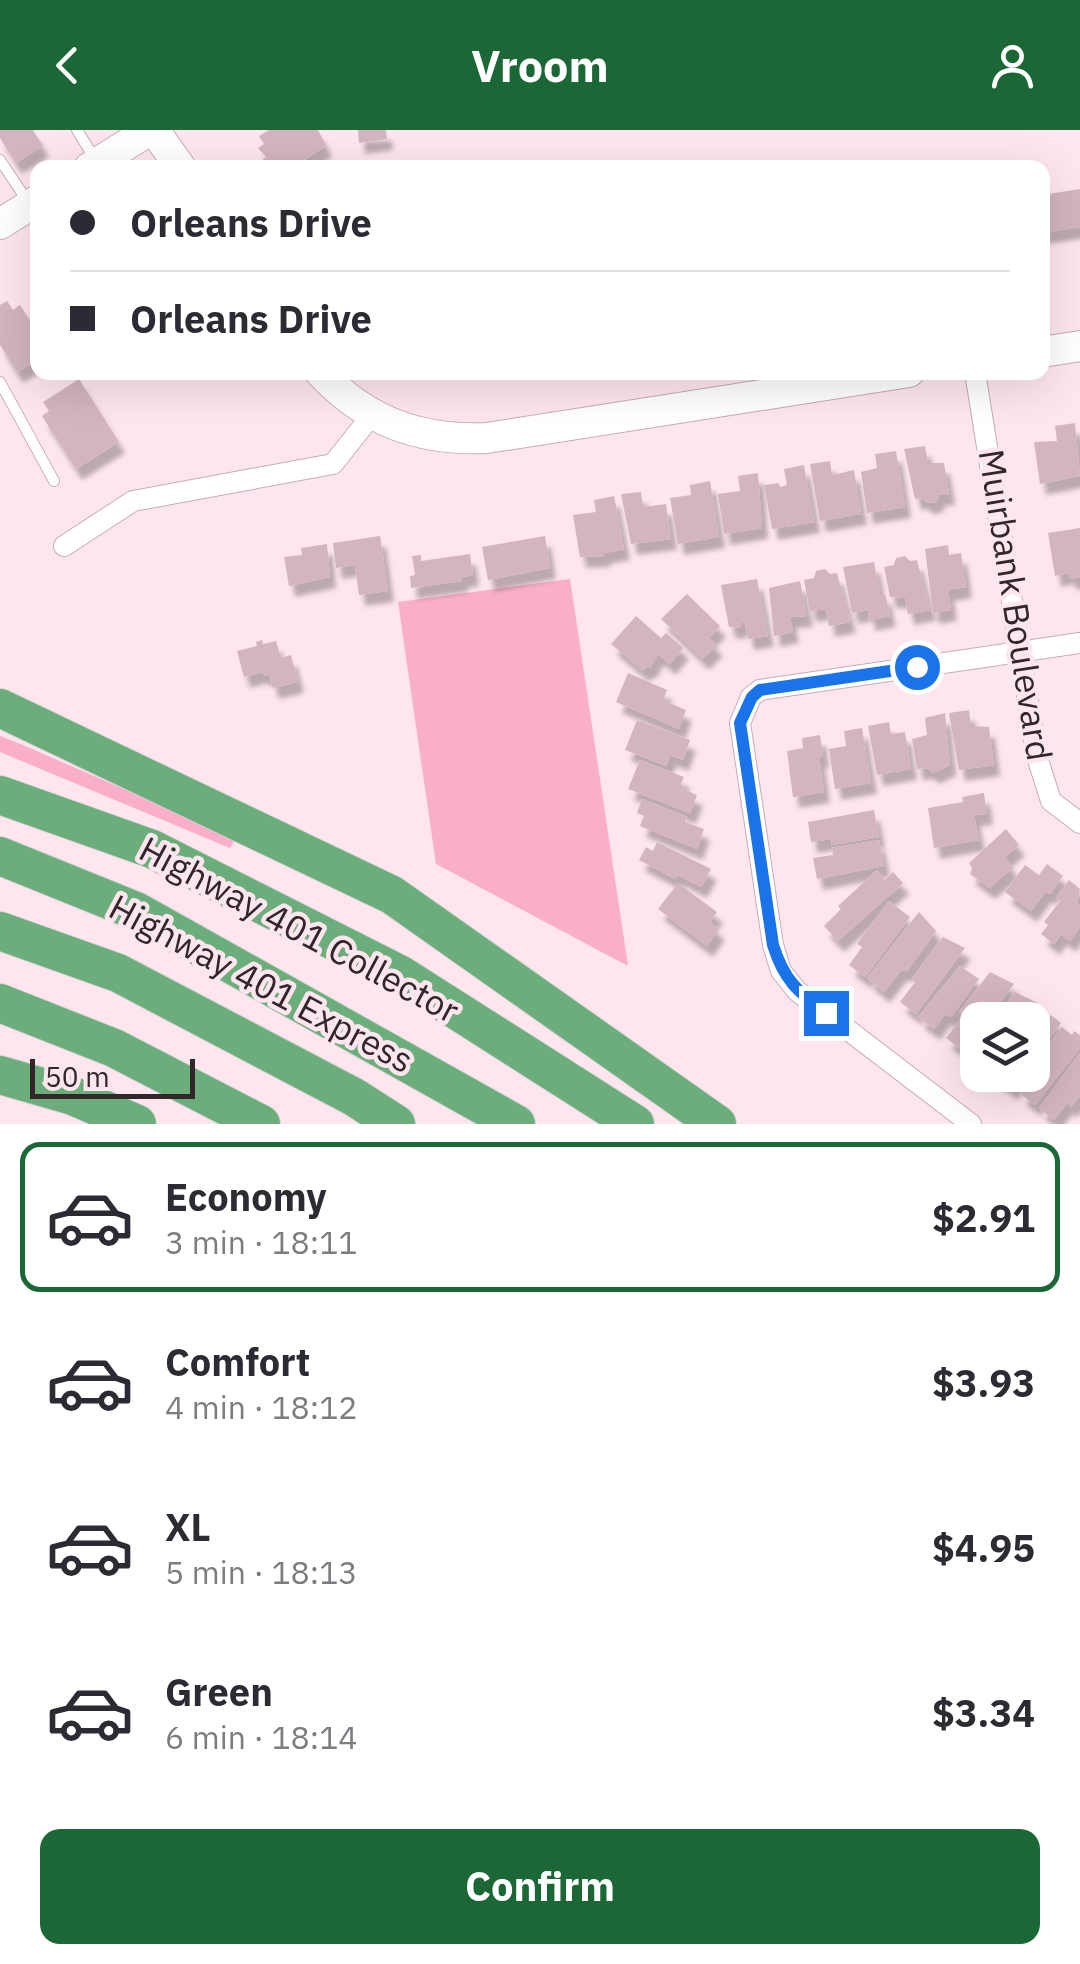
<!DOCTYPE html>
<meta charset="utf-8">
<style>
:root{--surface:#fff;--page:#f2f2f3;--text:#2b2b33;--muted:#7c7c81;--line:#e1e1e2;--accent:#1b6736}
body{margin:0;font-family:"IBM Plex Sans",sans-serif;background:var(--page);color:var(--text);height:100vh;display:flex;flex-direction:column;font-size:38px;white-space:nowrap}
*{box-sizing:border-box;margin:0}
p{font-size:32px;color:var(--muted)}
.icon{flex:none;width:55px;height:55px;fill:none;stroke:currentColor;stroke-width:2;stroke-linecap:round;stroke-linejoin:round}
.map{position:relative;height:994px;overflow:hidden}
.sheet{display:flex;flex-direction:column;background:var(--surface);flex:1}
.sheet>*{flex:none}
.hud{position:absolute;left:30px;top:30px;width:1020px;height:220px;border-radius:20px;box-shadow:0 10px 40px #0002;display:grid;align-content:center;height:220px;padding:0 40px;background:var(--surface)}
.fabs{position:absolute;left:960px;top:872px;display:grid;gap:20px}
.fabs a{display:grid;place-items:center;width:90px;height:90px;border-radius:20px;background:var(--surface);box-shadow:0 10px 40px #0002;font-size:50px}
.scale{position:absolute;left:30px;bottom:25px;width:165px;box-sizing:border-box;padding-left:10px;border:5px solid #31262a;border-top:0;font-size:28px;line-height:35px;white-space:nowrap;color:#31262a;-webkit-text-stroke:8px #ffe6ee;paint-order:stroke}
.end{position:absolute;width:45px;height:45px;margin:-22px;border:12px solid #1a73e8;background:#fff;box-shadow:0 0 0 5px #fff}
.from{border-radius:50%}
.hud b{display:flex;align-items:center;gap:35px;height:95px;font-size:38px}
.hud b+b{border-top:2px solid var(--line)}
.hud i{width:25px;height:25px;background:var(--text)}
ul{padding:18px 0 0;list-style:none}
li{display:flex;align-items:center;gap:30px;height:150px;margin:0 20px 15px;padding:0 20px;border:5px solid transparent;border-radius:20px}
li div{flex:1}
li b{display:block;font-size:38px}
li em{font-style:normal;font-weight:800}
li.on{border-color:var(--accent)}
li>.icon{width:90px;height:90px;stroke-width:1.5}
.action{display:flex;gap:20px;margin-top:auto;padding:20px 40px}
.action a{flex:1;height:115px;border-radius:20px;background:var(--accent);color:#fff;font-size:40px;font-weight:800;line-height:115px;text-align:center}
header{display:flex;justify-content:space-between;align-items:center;height:130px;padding:0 40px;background:var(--accent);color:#fff;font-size:45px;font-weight:800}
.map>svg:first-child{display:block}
.green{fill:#f9aec9}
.building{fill:#d2b5be;filter:url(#shadow)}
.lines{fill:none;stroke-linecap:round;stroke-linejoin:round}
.service-casing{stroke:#c8abb4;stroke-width:12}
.minor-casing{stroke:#c8abb4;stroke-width:22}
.secondary-casing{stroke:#c8abb4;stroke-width:32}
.motorway-casing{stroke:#d6d4d4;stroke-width:40}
.service{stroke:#fff;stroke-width:10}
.minor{stroke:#fff;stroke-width:20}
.secondary{stroke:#fff;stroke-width:30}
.motorway{stroke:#6cad7c;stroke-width:38}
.route{stroke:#1a73e8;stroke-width:12}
.labels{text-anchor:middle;stroke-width:9;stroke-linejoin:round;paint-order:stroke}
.street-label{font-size:35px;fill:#31262a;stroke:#ffe6ee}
</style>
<header><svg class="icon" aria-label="back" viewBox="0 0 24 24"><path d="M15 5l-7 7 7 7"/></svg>Vroom<svg class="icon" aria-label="person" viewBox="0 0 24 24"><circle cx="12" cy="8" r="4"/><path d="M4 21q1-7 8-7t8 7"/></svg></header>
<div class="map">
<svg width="1080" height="994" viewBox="0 0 1080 994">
<defs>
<filter id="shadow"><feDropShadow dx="6" dy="11" stdDeviation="2.5" flood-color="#0004"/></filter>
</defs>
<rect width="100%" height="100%" fill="#ffe6ee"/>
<!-- green -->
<path class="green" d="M570,449L628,836L436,734L398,472Z
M0,606L23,615L236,708L230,718L0,622Z"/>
<!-- building -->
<path class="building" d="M0,0H33L43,16L16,33L0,8Z
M269,0H318L326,16L292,38H269L263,29L266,27L258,18L264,14L259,6Z
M358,0H386L387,9L359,13Z
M1080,59V97L1042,103V65Z
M7,171L13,180L20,175L38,203V229L17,242L0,215V175Z
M79,249L119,312L76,339L42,286L49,281L43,272Z
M1075,293L1080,346L1040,354L1034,312L1057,311L1055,296Z
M925,316L928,333H944L949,364L939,365L936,372L927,373L922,368L915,369L904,319Z
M896,321L905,377L867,383L861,342L877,338L875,324Z
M830,331L832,345L854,340L861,384L820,391L810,334Z
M804,335L814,392L772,399L764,355L779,353L780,357L787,355L784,339Z
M758,343L762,398L724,404L718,364L740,361L738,346Z
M710,351L719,407L678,414L670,368L691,365L690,355Z
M641,362L643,377L666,374L671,409L631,414L621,364Z
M614,366L624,419L605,423L603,426L580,427L573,385L596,382L594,370Z
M1080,398V447L1070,449L1069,443L1055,446L1048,403Z
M380,406L388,461L359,465L355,435L336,438L333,413Z
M545,406L550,438L488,450L482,417Z
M327,414L330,447L289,456L284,427L302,425L301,418Z
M948,415L949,425L961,423L966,457L948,460L951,480L933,483L925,419Z
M470,424L473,445L462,447V451L411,458L410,446L415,445L412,426L421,425V431Z
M905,426L910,431L917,430L930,480L908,484L905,468L890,467L884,437L894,435L896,428Z
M874,432L880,464H885L890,486L869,490L868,480L852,483L843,437Z
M825,439L830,444L837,443L850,492L829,496L826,479L810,481L804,450L814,448L816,441Z
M757,449L768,506L748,509L744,490L739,498L729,497L721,455Z
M800,451L807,486L790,487L793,502L774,506L769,458Z
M687,464L720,496L709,508L717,515L703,529L661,489Z
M636,486L661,508L666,503L683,518L670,534L658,524L650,538L648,536L643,541L611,514Z
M262,510L263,514L276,511L281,528L291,525L298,552L273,558L269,544L263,546V542L244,547L237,521L257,516L256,512Z
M628,543L667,560L664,567L667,572L686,580L679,599L616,572Z
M969,580L971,596L989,597L994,635L959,640L949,583Z
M945,583L950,635L933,643L928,638L917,639L912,609L927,605L925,588Z
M637,590L690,610L683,630L670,625L666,636L625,620Z
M889,592L891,604L905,602L911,639L877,645L868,596Z
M862,598L871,653L835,659L829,619L846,616L844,601Z
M820,605L823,626L819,627L824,662L793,667L787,621L803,618L802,608Z
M640,630L684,647L681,654L685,660L697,665L690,683L628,659Z
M984,663L987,684L974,685L979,710L934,718L928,678L963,672L962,667Z
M642,669L687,687L685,692L704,699L697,719L640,696L644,686L637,683Z
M874,680L879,707L832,715L831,709L811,712L808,692Z
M1006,699L1019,715L1005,727L1013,738L989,758L970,744L972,738L969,733Z
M879,710L884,736L817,749L813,728L833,725L832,718Z
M657,712L711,739L701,757L678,745L675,749L639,730L646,717L653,721Z
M1047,734L1063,746L1050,764L1046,761L1031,781L1005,762L1025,735L1039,745Z
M877,740L885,750L893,742L903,753L838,811L824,796L841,779L838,776Z
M1069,750L1080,759L1077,773L1080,776V797L1070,811L1061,804L1054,814L1041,804L1048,795L1044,792L1060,771L1056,768Z
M678,753L717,782L710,792L719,799L707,816L658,779Z
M889,771L910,787L865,847L849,835L862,817L857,814Z
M919,782L936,801L907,841L901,840L884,862L867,848Z
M943,807L965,818L916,884L900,872L915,852L912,849Z
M960,836L979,849L951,887L945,884L934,899L918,887Z
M990,842L1014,854L987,890H978V902L963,921L946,908L963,886L959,882Z
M1015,862L1038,873L1025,890H993Z
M1040,883L1048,889L1051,885L1061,893L1032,931V893Z
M1062,897L1072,905L1074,901L1080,905V918L1035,975L1020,964L1036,943L1032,937Z
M1080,923V966L1071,977L1067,973L1054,990L1039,978Z
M993,945H1022L1012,959Z"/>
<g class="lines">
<defs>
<path id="service" d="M77,0L95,29
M0,30L28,72
M0,252L54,351"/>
<path id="minor" d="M975,242L1037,627L1051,671L1080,693
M64,416L133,371L333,334L372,285
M971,994L797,861L781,841L773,815L740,593L751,567L760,560L1080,513"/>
<path id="secondary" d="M154,0L181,38
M89,38L150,0
M0,94L38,70
M1042,222L1080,216
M320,242C366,292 421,311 487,308L909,242"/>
<path id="motorway" d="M0,578L392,765L717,994
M0,665L152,719L401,845L635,994
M0,726L136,781L516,994
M0,801L118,843L354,967L396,994
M0,873L114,918L261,994
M0,945L73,966L137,994"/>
</defs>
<!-- service casing -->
<use href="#service" class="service-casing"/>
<!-- minor casing -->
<use href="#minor" class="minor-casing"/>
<!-- secondary casing -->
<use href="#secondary" class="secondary-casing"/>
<!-- motorway casing -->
<use href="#motorway" class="motorway-casing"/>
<!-- service -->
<use href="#service" class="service"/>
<!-- minor -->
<use href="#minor" class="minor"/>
<!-- secondary -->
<use href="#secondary" class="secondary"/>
<!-- motorway -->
<use href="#motorway" class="motorway"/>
</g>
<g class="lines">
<!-- route -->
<path class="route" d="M826,883C797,861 784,850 773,815L740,593L752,567L760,560L917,537"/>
</g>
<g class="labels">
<!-- street labels -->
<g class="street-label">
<text transform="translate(1015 475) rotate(81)" y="12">Muirbank Boulevard</text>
<text transform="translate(299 800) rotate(28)" y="12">Highway 401 Collector</text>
<text transform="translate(261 854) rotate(28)" y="12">Highway 401 Express</text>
</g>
</g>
</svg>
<div class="fabs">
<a><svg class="icon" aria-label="layers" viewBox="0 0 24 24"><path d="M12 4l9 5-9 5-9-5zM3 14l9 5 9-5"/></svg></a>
</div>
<div class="scale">50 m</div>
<i class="end from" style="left:917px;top:537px"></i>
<i class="end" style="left:826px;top:883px"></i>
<div class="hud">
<b><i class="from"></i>Orleans Drive</b>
<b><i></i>Orleans Drive</b>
</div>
</div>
<section class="sheet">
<ul>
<li class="on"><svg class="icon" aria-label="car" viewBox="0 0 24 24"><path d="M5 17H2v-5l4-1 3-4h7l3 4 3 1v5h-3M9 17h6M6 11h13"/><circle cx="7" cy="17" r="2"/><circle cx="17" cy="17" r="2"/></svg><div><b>Economy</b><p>3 min · 18:11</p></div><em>$2.91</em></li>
<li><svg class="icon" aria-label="car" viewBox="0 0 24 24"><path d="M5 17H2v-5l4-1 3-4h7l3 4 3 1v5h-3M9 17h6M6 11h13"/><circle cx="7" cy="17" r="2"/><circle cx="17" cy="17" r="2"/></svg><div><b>Comfort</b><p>4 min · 18:12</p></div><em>$3.93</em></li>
<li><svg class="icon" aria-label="car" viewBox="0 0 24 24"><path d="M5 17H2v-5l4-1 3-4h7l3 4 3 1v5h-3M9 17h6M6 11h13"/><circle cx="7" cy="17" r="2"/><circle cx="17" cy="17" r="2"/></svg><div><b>XL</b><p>5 min · 18:13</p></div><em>$4.95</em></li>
<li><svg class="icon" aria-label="car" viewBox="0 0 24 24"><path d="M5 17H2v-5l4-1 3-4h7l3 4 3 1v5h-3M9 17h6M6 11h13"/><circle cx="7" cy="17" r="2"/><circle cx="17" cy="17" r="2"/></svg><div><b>Green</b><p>6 min · 18:14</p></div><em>$3.34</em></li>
</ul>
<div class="action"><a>Confirm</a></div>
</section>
